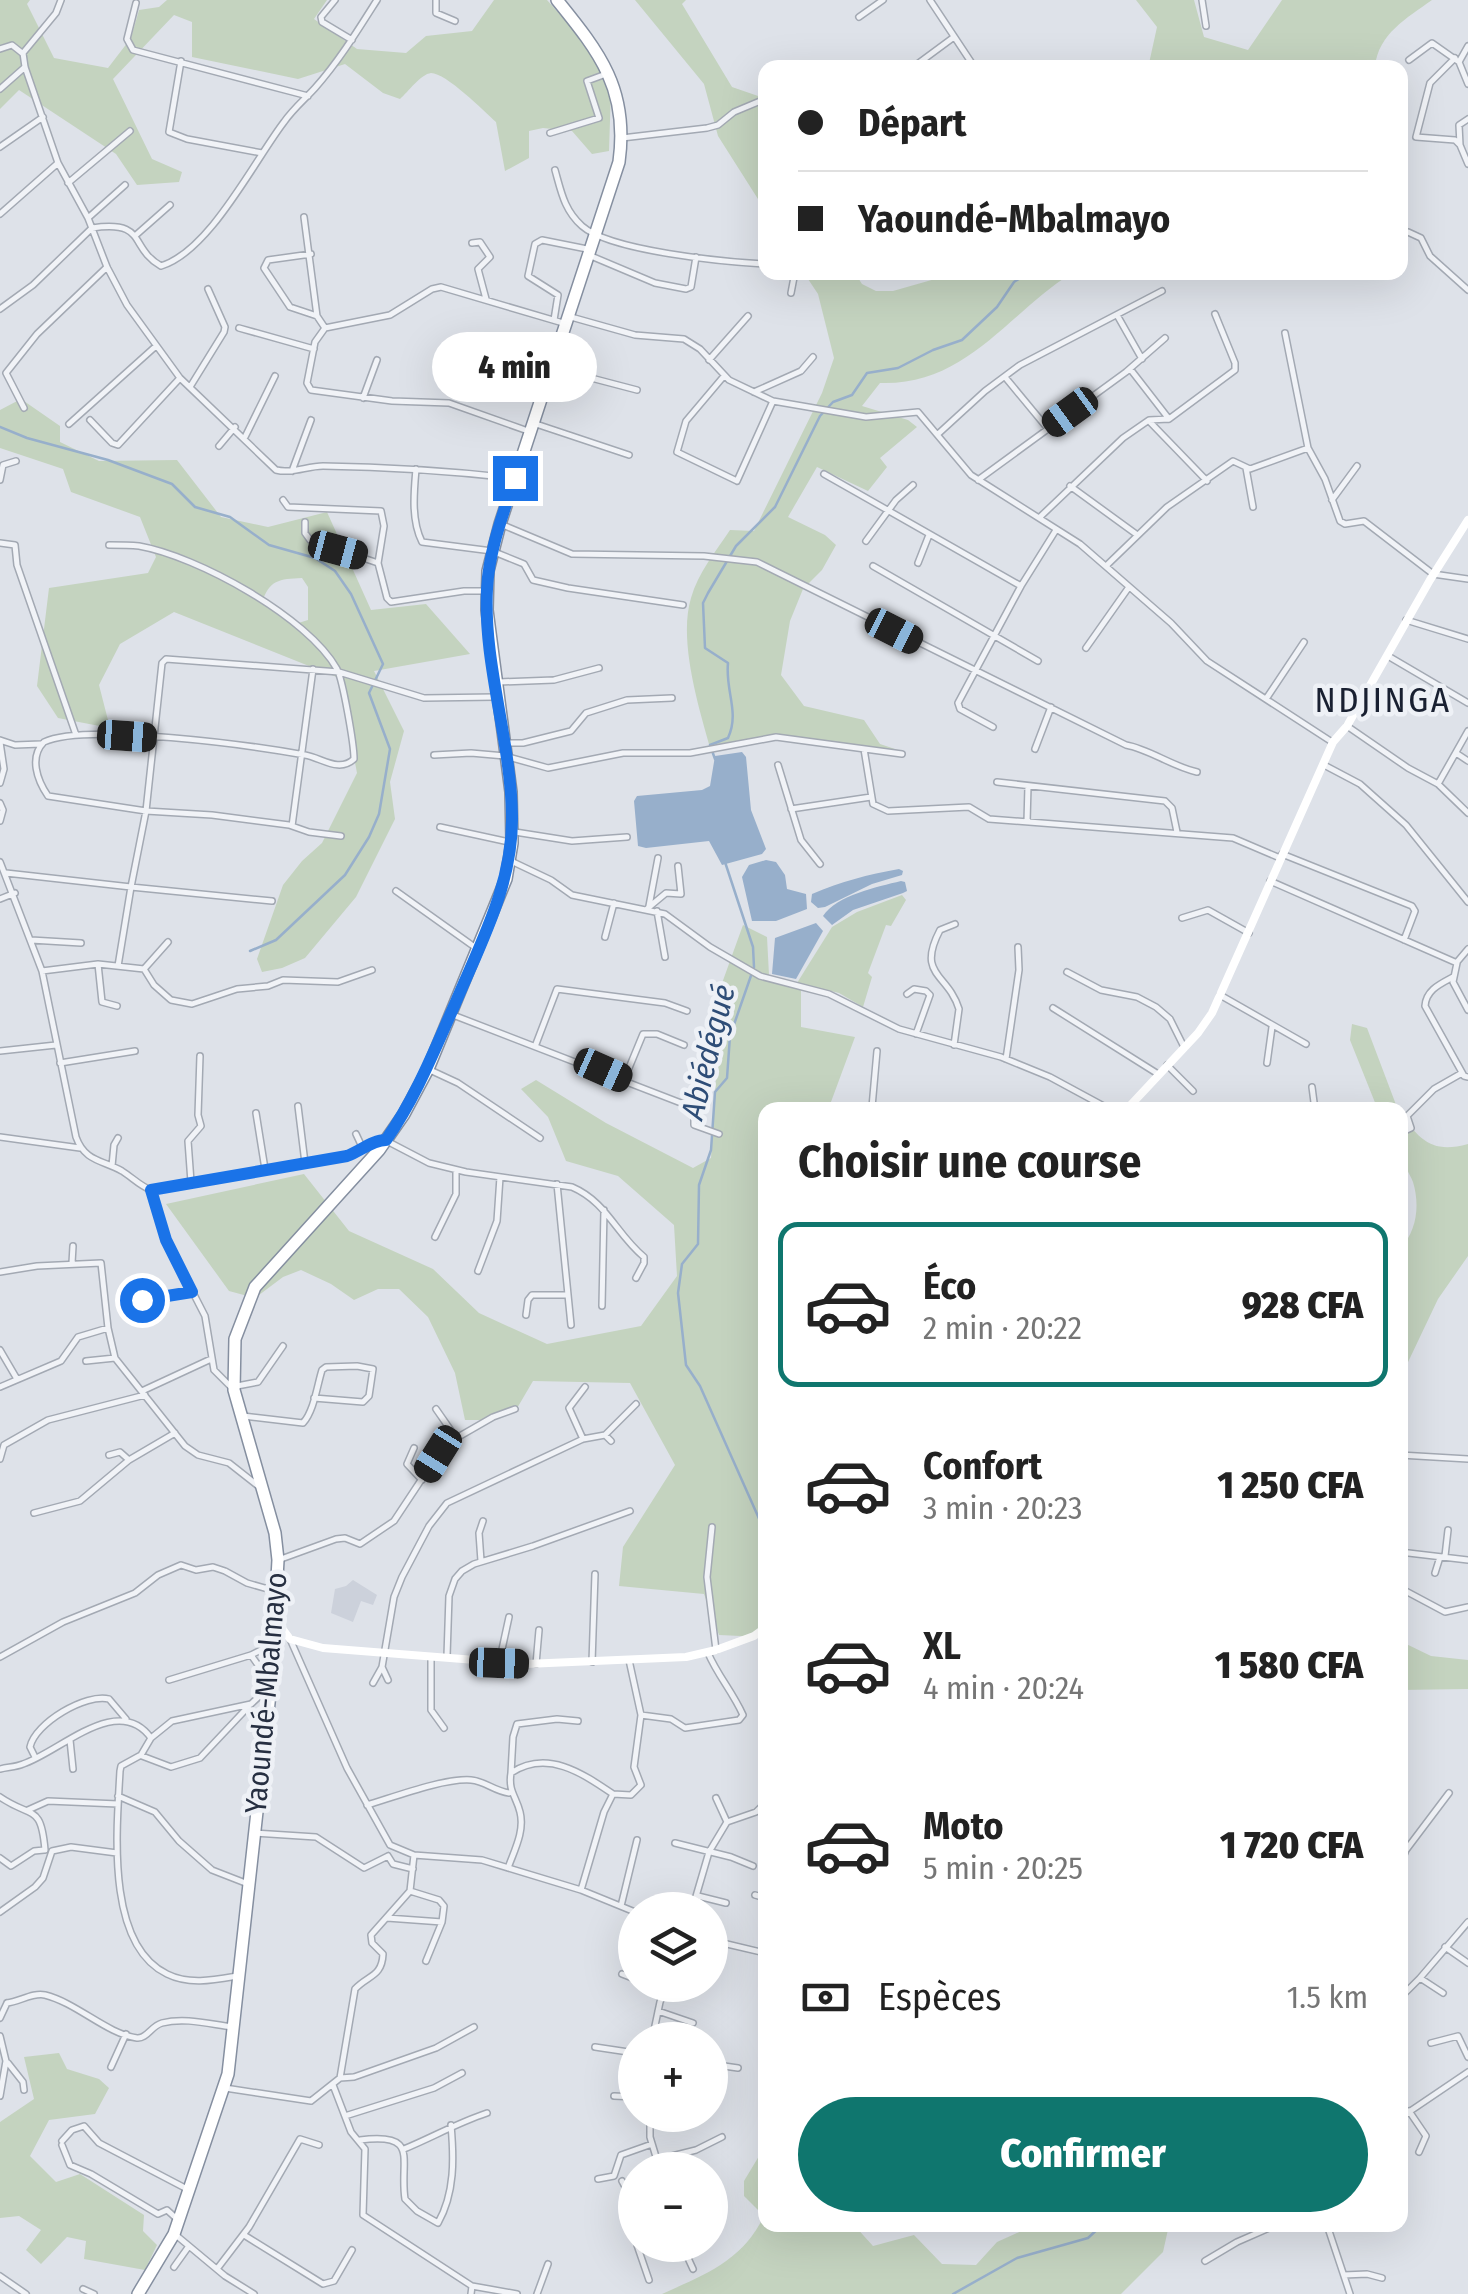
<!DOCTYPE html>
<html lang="fr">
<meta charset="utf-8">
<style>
:root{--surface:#fff;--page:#f6f6f6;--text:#222;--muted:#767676;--line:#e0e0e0;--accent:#0f766e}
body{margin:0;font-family:"Fira Sans Condensed",sans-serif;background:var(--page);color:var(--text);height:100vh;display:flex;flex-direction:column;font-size:38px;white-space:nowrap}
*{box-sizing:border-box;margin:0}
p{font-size:32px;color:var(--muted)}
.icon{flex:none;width:55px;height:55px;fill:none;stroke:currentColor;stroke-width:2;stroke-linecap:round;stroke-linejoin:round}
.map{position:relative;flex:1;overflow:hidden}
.sheet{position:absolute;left:758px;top:1102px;width:650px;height:1130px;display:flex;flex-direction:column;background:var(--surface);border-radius:20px;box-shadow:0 10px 40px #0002}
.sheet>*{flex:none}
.top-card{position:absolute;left:758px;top:60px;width:650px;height:220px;border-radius:20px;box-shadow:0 10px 40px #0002;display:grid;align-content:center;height:220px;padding:0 40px;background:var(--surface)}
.controls{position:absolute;left:618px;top:1892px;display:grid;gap:20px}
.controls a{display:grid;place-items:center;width:110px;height:110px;border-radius:50%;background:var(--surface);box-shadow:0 10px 40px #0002;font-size:50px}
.end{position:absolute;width:45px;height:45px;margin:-22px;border:12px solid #1a73e8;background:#fff;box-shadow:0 0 0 5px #fff}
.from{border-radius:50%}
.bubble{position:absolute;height:70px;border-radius:35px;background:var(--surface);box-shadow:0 10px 40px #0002;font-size:32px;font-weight:800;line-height:70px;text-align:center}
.car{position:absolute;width:30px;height:60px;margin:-30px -15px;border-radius:12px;box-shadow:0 0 8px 2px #0007;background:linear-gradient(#222 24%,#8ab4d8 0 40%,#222 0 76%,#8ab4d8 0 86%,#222 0)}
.top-card b{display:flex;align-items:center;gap:35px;height:95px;font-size:38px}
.top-card b+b{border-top:2px solid var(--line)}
.top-card i{width:25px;height:25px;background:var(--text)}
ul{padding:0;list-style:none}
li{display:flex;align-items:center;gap:30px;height:165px;margin:0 20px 15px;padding:0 20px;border:5px solid transparent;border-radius:20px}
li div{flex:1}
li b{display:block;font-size:38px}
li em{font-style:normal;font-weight:800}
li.current{border-color:var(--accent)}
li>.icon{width:90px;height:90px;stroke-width:1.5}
h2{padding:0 40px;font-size:45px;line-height:120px}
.pay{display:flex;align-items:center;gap:25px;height:110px;padding:0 40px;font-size:38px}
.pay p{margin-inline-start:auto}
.action{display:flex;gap:20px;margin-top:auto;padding:20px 40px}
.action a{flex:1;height:115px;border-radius:60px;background:var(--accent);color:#fff;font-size:40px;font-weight:800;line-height:115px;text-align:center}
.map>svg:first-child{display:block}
.built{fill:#ccd1db}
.green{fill:#c4d3bf;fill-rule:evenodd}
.water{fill:#97afcb}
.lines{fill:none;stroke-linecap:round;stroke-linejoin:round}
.stream{stroke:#97afcb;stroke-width:2.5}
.street-casing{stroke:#a3a9b3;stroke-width:8}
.highway-casing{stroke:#858fa0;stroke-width:14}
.street{stroke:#f1f3f7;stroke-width:5}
.secondary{stroke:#fff;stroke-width:8}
.highway{stroke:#fff;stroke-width:11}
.route{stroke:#1a73e8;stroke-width:12}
.labels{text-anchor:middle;stroke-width:9;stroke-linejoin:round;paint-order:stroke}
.street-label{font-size:30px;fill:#262f41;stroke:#eef1f6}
.water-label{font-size:32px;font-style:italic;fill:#2e4d77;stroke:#eef1f6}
.quarter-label{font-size:35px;letter-spacing:2.5px;fill:#192031;stroke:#eef1f6}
</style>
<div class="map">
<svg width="1468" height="2294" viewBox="0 0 1468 2294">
<rect width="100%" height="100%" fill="#dee2e9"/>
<!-- built -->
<path class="built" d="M353,1580L377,1595L373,1605L361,1601L353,1622L331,1613L335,1589L346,1586Z"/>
<!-- green -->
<path class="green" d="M0,0H30L27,4L54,58L108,68L131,38L139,10L159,7L167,0H327L314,19L357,49L406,53L426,36L472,31L494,0H547L588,46L611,90L609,151L592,154L572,131L543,128L529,131V158L505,171L496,122C484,111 446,73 431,73C421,74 408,92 400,99L383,93L345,64L298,79L192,57V22L174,15L113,79L152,159L182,172L179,182L137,185L116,154L19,90L0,109Z
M635,0H686L682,4L732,87L761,97L765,108V210L718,136L704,84Z
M1136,0H1194L1204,37L1248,50L1282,0H1432C1407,18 1378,34 1375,67L1148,68L1157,27Z
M804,273H855L862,284L876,291H893L956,273H1072C1007,314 966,386 880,383L862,406L908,420L917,427L880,458L887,467L868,491L817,467L788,517L825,535L836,545L822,570L803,589L790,621L781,675L804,706L864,720L880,744L901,751L900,754L776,737L711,751C699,708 678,641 691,598C698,573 716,551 730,530L754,531L822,393L834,358L818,294Z
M21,399L60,426V442L99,461L177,460L221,517L268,527L327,512L371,610L426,604L470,654L374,671L404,731L390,782L395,819L356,897L305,958L282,968L262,972L257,959L283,885L302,861L322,843L357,773L339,678L174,612L120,644L99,685L110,728L58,718L37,686L49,588L148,573L156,557L140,517L71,492L63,469L0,448V410ZM302,578L308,587V620L292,625L262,603C269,580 279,579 302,578Z
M902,895L906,900L891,926L886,925L868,973L872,977L863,1007L839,993L801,984V1027L855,1037L828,1110H765V1637L719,1635L704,1594L619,1586L623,1547L675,1465L630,1383L533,1381L516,1410L483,1420H465L455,1373L428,1317L399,1289H378L354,1300L331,1284L301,1270L283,1277L255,1298L229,1291L166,1204L304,1174L349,1231L433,1269L479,1313L547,1344L641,1326L677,1276L674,1225L618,1176L566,1161L548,1117L521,1089L536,1080L606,1123L693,1168L711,1158L717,1061L708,1022L743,925L767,937L769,975L797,983L832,927L857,912Z
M1352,1024L1367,1028L1398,1110H1378L1350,1040Z
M1400,1113C1420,1140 1432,1154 1468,1144V1256L1438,1299L1400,1379V1249C1417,1231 1420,1205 1413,1182C1409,1172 1402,1163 1400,1153C1398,1140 1400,1126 1400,1113Z
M1400,1641L1431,1656L1468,1660V1689L1400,1690Z
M59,2053L67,2069L99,2079L109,2088L95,2114L49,2120L30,2156L56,2182L80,2174L144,2215L143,2231L157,2245L145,2270L84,2259L86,2241L67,2237L41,2264L26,2250L41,2230L19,2216L0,2218V2122L34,2099L24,2057Z
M765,2146V2225H854L873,2246L914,2235L942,2264L976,2265L997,2242L1035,2225H1169L1163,2252L1121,2294H662C706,2274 742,2261 764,2216L744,2196V2181Z"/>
<!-- water -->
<path class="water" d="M742,752L746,757L751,810L766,849L762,854L722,865L709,841L646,848L638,846L634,801L637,796L702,790L710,786L715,756Z
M766,860L776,862L785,875L787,889L806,894L807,909L776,921H752L742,877L749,865Z
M899,869L903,871L902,875L872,884L825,907L818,908L811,902L812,894C842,881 867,875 899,869Z
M901,881L905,882L907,891L903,893L853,910L832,925L823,916C837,895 877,887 901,881Z
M816,923L823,931L796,979L772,974L775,938Z"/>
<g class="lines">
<!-- stream -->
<path class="stream" d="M0,427L27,438L108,460L172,484L195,507L230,517L269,545L315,558L335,571L351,594L383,664L369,693L390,749L379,814L369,837L345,875L276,940L250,951
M715,759L710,745L728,738C740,712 725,691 728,663L705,648L703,603L708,593L736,546L775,507L820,416L833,402L852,395L867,373L898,368L933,350L962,340L997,307L1014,282L1029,272
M725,862L753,947L754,967L730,1036L727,1078L715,1092L711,1150L699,1185L698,1244L682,1264L678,1293L686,1365L700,1386L765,1532
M953,2294L1017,2258L1088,2238L1102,2225"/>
<defs>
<path id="street" d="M61,0L56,13L23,53L25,67L58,163L88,218L107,267L127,305L180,378L276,470C292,474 307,466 323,466C387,467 450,471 513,478
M335,0L321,17L322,22L352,40
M436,0V13L455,21
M930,0L975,68
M1202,0L1206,26
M136,3L127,39L133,50L308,96
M859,17L883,0
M1468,46L1459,62L1468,84
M0,49L12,45L22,53
M1455,58L1430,83L1416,137L1455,140L1460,145
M1409,60L1432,43L1459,62
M181,61L169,132L187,139L262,153
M912,68L954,37
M0,89L25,67
M1468,119L1459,125L1460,145L1468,164
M550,133L599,118L587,81L606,74
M622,138L707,128L718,125L734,112L765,99
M0,147L43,117
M555,170C561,191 564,210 582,226C610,251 725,262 765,264
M68,183L130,131
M0,214L58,163
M304,217L317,316L325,328
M88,218L125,185
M1408,232L1421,238L1430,256L1468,290
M136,235L170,205
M472,243L480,242L490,257L478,269L486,299
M311,254L268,260L264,268L290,307L317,316
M591,256L655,283L686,289L691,287L696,257
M791,293L795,272
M0,309L33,285L92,228C148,220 128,247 161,266C210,251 254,161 284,122C293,109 305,99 315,88C339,61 358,30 377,0
M1117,315L1142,359
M571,317L635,335L684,339L700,349L729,380L773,401L737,481L677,452L686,421L724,376
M554,320L558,295L528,276L535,244L542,240L587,249
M239,328L314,349
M1285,333L1308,448L1325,479L1340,521L1345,524L1364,521L1433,574L1468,579
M709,360L748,316
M553,368L637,390
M1131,370L1169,419
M1005,377L1048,429
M190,387L224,332L225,327L208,289
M754,392L801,371L813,357
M363,398L377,360
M773,401L866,417L918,412L971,475L1080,544L1171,623L1207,661L1332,742
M24,408L6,373L37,334L107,267
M90,420L112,443L118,445L180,378
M1150,422L1207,481
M533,423L629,455
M69,424L156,346
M528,431L449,403L392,401L311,390L307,383L315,342L325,328L390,315L432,289L441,287L563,323
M938,434L985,391L1020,365L1162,291
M245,437L275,376
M219,446L235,427
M1246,468L1253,507
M416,469C414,492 411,520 422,542L492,551L524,564L533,580L568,588L683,605
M292,471L311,420
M824,474L1021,586L1056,530
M0,480L3,465L16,461
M978,480L1126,372L1165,338
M1070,486L1136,534
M283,500L288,507L381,511L384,526L378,563
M1332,500L1357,466
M1040,517L1123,438L1149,420L1169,419L1235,370V363L1215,314
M305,522V533L310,540L378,563L387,598L391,602L464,591H487
M503,525L572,554L704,556L757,562L1126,745C1149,749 1171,766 1197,772
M866,541L896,500L913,485
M0,543L15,545L17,565L76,735
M109,545C119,545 129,545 139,546C197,556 308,617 337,669C343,681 354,744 354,759C339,773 322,758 305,755C255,746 85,722 44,742C29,757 37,780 48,796L146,811L212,815L289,825L309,832L341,836
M918,563L929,535
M873,566L1038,661
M1106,566L1167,507L1233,461L1250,469L1308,448
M1406,620L1468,639
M1086,648L1129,587
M1388,656L1468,703
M499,682L554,680L599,668
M1266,699L1304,642
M1347,726L1408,768L1438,784L1468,813
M993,727L960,709L958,703L1021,586
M0,740L15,745L41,744
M0,742L4,769L0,783
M507,743H523L571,731L586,713L627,700L672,698
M864,749L873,804L888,811L969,807L989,819L1233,838L1280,858
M1035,749L1051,707
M1456,753L1468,761
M434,755L471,753L505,756L548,768L623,753H690L776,737L902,754
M778,765L801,840L820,864
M1324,765L1360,784L1406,825L1468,902
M997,782L1165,801L1172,808L1177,832
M1438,784L1468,731
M0,803L3,810L0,821
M791,809L871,797
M1027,822L1028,786
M292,826L313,669
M440,827L509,842
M515,832L572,841L627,837
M1282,854L1412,906L1415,911L1404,940
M511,861L551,880L572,895L665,914L710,947L760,976L829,994L899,1029L1001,1057L1050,1077L1111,1110
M0,862L42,971L76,1137C85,1162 103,1160 122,1171C133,1178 140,1186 151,1190L347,1156L383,1139L429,1163L466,1172L572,1187C607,1202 616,1234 644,1257V1263L636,1278
M6,873L131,887L146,811L162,663L166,659L339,672L424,698L495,697
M1270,881L1457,963L1453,982L1468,1010
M396,891L476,948
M0,899L15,893
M649,906L658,858
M648,908L666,893L681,894L678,866
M657,911L665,957
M1182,918L1208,910L1249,933
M605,937L614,903
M31,940L81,943
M1457,962L1468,949
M98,964L102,1002L117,1006
M118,966L131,887L272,901
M144,969L168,942
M42,971L98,964L144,969L154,985L171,1000L192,1004L237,989L268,986L283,980L338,982L372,970
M1067,972L1101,990L1137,997L1156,1007L1170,1019L1184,1047
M1453,977C1440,984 1426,990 1425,1006L1464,1076L1468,1077
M907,994L914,989L926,991L930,995L916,1034
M1220,995L1306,1044
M1053,1008L1158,1074
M453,1015L694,1108V1125L719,1134
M536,1044L557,989L665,1003L687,1011
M954,1045L959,1009C948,973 916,976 940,930L955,924
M0,1051L56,1045
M877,1051L872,1107L882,1110
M1006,1059L1019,970L1018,947
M60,1063L135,1051
M1267,1063L1272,1027
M1167,1065L1193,1091
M430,1070L458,1083L540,1138
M624,1080L643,1034H657L684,1045
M1312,1087L1315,1110
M298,1106L305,1163
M256,1113L265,1169
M1400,1133L1411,1128L1407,1116L1434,1089L1462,1073
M356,1134L363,1149
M0,1137L80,1148
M112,1166L114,1145L118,1138
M191,1182L188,1141L201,1126L198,1115L200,1056
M557,1184L571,1325
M151,1190L166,1240L205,1316L214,1370L231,1387
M435,1237L456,1194V1170
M72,1263L73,1246
M478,1271L497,1221L500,1177
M0,1272L37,1266L101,1263L108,1328L115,1358L185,1446L198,1455L229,1463L257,1485
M142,1300L192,1292
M602,1306L604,1210
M526,1315L528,1300L532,1295H567
M0,1350L17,1379
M86,1361L115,1358
M237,1386L258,1382L283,1346
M0,1387L61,1361L78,1337L108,1328
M142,1391L211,1359
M243,1416L303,1423C314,1411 317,1386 322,1370L326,1367L357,1366L373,1369L369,1396L363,1402L314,1398
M605,1435L636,1404
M583,1439L569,1408L585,1387
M453,1440L493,1417L515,1409
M414,1448L407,1464L422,1480
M109,1455L120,1452L129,1460L175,1433
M1400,1455L1468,1459
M0,1459L4,1445L48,1420L145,1395
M34,1513L80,1501L129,1460
M712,1527L707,1577L716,1650
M1400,1552L1468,1560
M1445,1556L1448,1530
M281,1559L336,1539L345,1538L360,1544L394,1521L439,1453L453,1440L452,1432L436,1409
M481,1561L479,1533L483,1521
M1435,1573L1440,1557
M1400,1588L1445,1612L1468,1607
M290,1639L347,1768L390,1845L414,1855L482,1860L581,1890L635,1912
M251,1655L258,1665L269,1670
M447,1656L449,1596L455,1579L462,1571L474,1564L533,1546L630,1511
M0,1657L63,1622L135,1593L158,1575L181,1565L196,1570L213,1567L225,1571L247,1583L275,1591
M431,1658V1710L444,1728
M592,1662L595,1574
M499,1663L509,1617
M536,1664L539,1630
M382,1667L388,1680
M169,1680L251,1655L271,1645
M373,1683L382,1667L394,1597L402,1577L429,1526L447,1503L583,1439L605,1435L611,1441
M641,1715L671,1719L685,1728L739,1720L743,1715C732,1691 718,1676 708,1653
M70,1740L73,1769
M142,1756L171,1767L200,1758L249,1706
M35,1757L30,1747C35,1723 86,1693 109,1699L126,1719
M0,1769C8,1767 16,1767 23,1764C60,1752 118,1692 151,1738
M511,1773L513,1737L517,1724L557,1719L578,1721
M118,1796L155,1812L179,1841L212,1870L248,1884
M0,1797C32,1819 41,1803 45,1850
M716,1798L727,1822
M367,1805C394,1797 444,1778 471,1780C485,1781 494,1791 509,1793
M28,1810L48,1801L118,1804
M254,1833L316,1837L364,1868L388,1856
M675,1843L731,1857L753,1866
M388,1856L393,1864L413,1869
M0,1858L11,1866L34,1851L44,1850
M1400,1865L1406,1850L1449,1793
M508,1868C514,1851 525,1831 520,1812C516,1796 508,1791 511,1773C547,1749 582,1773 613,1794
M581,1890L604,1812L613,1794L631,1795L641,1785L634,1767L641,1715L629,1660
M410,1891L439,1900L444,1906L442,1922L426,1961
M755,1895L765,1898
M698,1896L726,1903
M621,1906L637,1840
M692,1910L709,1852L727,1822L756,1812L765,1803
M0,1912L35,1887L43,1878L52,1851L71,1847L117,1853
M387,1918L442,1922
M710,1940L765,1953
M1445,1947L1468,1963
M622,1974L635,1979
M237,1976C214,1980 189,1985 167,1974C105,1944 117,1827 120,1771L121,1766L141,1755L151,1738L172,1721L251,1704L267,1689
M1420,1978L1468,1922
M644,1985L664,1995
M1400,1998L1420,1978L1443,1993
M7,2003C19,2002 33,1992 45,1995C77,2003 107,2034 137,2038C147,2039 151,2026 162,2023C185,2017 209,2024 232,2027
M658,2011L693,2023
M0,2018L7,2003
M0,2036L6,2061L0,2096
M652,2040L660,2002L667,1985
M1431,2043L1458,2036L1468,2057
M595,2047L635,2053
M8,2063L23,2082L24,2090
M710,2064L738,2068
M111,2067L126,2034
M340,2078L354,2077L436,2048L474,2027
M333,2085L351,2132L365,2149L363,2215L472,2286
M225,2088L311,2101L340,2078L355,1989C368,1975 382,1977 383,1954L372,1943L371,1935L410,1891L414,1855
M614,2096L635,2097
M1409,2111L1426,2136L1419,2152
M650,2115V2137L660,2170
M345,2116L434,2088L462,2073
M1400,2118L1468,2072
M360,2140C421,2132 399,2160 405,2199L417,2211L438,2223C455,2193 454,2158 451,2125
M62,2141L72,2130L84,2126L99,2143L187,2189
M62,2145L70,2165L91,2174L158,2214L167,2210L177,2219
M404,2149C433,2137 457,2123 487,2113
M656,2160L696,2150L722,2137
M598,2179L614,2176L621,2155L652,2144
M622,2181L635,2205L629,2211L635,2237
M1327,2225L1350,2294
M244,2235L323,2284L334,2281L352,2250
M177,2236L225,2276L254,2294
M637,2245L649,2280
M682,2245L693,2269
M1205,2261L1237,2242L1276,2225
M174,2267L189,2246
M217,2269L249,2227L300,2139L319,2145
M1344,2275L1367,2274L1382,2278
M0,2276L26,2294
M83,2289L94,2294
M471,2294L472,2286L517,2294
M537,2294L548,2264"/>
<path id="highway" d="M138,2294L174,2234L228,2074L271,1685L278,1560L275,1533L234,1390L235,1339L255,1287L379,1150L404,1114L428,1069L506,879L512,843L511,792L487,610L488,571L500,524L619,162C629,90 600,53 557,0"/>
</defs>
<!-- street casing -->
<use href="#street" class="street-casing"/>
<!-- highway casing -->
<use href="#highway" class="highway-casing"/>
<!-- street -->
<use href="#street" class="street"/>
<!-- secondary -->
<path class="secondary" d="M1126,1110L1198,1033L1212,1013L1333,742L1347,726L1430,580L1468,520
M276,1620L290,1639L323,1648L526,1664L686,1657L716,1650L754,1636L765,1628"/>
<!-- highway -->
<use href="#highway" class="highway"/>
</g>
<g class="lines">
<!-- route -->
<path class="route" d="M142,1300L192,1292L166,1240L151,1190L347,1156C360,1151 373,1140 386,1140C416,1097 434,1051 455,1004C481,942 513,884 512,816C511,740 483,664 487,589C489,550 503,514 515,478"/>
</g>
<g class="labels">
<!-- street labels -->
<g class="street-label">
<text transform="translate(266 1693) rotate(-85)" y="10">Yaoundé-Mbalmayo</text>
</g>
<!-- water labels -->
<g class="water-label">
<text transform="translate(708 1052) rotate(-76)" y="11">Abiédégué</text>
</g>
<!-- quarter labels -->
<g class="quarter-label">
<text x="1383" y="712">NDJINGA</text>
</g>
</g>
</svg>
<div class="controls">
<a><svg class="icon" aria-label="layers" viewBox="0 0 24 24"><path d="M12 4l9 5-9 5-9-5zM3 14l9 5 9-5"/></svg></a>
<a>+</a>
<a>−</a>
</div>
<i class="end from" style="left:142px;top:1300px"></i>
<i class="end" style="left:515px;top:478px"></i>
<div class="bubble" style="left:432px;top:332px;width:165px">4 min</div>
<i class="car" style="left:1070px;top:412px;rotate:234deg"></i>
<i class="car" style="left:338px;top:550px;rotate:105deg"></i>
<i class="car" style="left:894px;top:631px;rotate:117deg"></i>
<i class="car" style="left:127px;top:736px;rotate:94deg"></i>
<i class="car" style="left:603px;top:1070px;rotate:114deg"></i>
<i class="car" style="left:438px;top:1454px;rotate:212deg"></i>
<i class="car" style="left:499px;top:1663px;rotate:92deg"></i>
<div class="top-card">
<b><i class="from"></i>Départ</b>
<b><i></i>Yaoundé-Mbalmayo</b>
</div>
<section class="sheet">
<h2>Choisir une course</h2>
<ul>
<li class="current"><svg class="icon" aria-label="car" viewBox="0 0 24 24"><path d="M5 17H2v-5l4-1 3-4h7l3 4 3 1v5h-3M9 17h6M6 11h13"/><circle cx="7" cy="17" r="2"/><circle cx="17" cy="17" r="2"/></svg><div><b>Éco</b><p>2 min · 20:22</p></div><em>928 CFA</em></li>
<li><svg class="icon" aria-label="car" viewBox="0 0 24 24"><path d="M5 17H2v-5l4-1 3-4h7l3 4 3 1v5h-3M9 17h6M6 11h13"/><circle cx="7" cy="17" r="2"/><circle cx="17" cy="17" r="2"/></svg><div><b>Confort</b><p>3 min · 20:23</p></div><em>1 250 CFA</em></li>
<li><svg class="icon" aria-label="car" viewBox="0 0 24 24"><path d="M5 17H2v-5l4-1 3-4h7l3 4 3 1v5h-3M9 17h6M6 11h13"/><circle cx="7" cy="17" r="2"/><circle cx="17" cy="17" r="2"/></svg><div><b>XL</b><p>4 min · 20:24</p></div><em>1 580 CFA</em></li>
<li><svg class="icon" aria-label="car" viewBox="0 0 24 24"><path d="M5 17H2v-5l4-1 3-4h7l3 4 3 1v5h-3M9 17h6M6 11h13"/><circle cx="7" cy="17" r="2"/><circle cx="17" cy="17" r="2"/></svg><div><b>Moto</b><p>5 min · 20:25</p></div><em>1 720 CFA</em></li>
</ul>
<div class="pay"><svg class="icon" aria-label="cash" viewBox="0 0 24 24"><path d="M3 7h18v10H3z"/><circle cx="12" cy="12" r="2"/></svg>Espèces<p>1.5 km</p></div>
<div class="action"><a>Confirmer</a></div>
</section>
</div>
